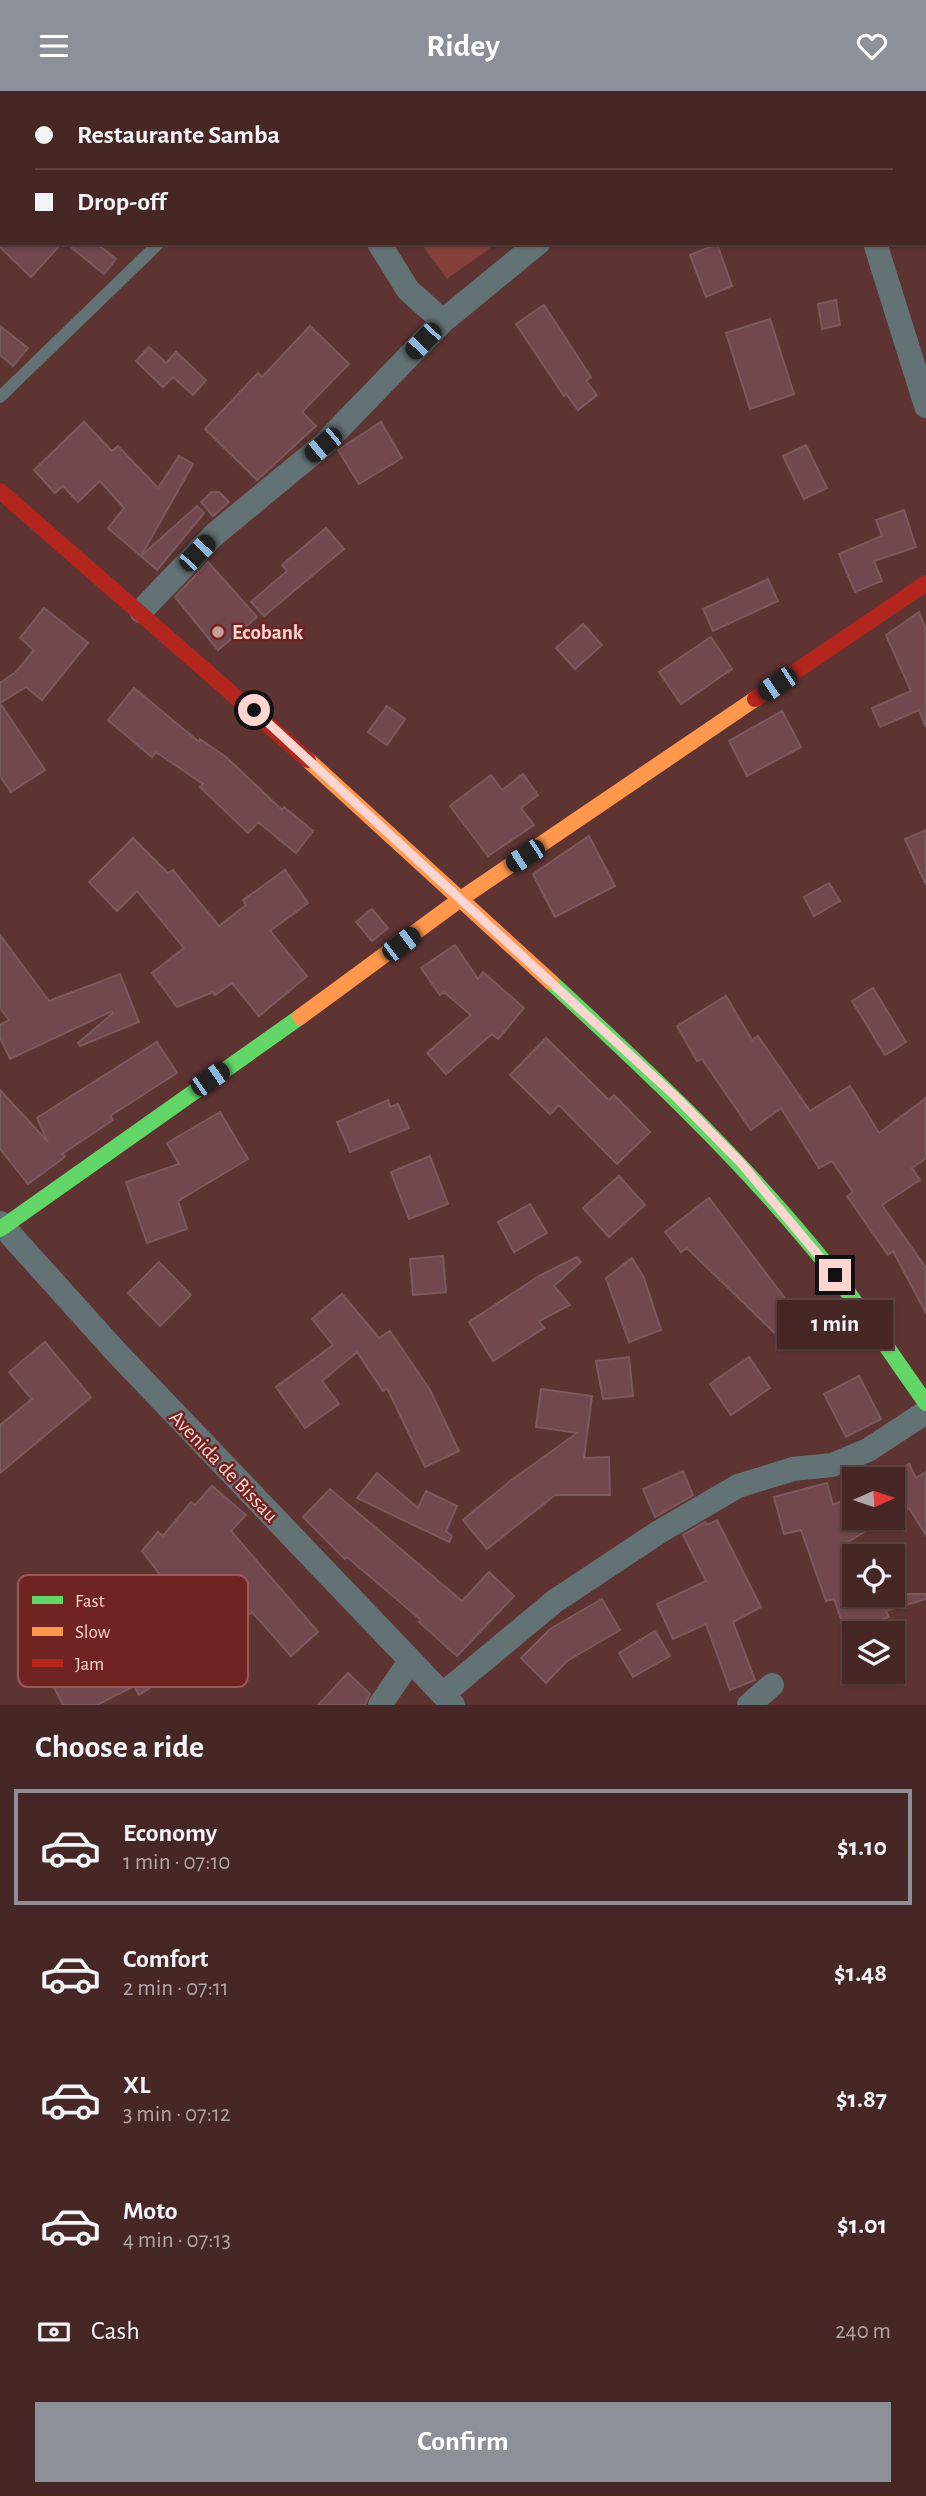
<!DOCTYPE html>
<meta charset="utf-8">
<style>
:root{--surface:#462726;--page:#4d2f2e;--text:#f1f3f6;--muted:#b0a5a7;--line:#5e4443;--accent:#8c9099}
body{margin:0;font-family:"Alegreya Sans",sans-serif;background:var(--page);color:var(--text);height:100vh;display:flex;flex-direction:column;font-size:26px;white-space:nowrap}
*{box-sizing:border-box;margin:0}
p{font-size:23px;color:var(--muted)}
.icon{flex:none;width:38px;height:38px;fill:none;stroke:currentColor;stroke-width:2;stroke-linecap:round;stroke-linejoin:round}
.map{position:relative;height:1614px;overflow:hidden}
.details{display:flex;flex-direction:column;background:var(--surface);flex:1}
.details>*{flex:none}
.hud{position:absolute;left:0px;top:0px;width:928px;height:154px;box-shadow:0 2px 5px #0004,0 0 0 2px var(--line);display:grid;align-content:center;height:154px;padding:0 35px;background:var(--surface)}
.needle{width:46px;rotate:87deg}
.controls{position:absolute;left:842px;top:1376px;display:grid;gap:14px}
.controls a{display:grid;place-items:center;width:63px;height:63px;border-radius:0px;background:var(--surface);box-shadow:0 2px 5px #0004,0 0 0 2px var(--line);font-size:35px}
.end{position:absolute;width:32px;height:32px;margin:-16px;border:9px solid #fcd5d1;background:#111;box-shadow:0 0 0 4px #111}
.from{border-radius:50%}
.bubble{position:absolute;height:49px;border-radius:0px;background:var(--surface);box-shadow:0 2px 5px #0004,0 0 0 2px var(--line);font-size:23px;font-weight:700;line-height:49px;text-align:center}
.car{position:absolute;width:21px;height:42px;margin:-21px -10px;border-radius:9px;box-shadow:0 0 5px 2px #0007;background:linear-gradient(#222 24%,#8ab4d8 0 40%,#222 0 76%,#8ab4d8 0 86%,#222 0)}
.hud b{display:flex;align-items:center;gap:24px;height:66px;font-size:26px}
.hud b+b{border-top:2px solid var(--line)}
.hud i{width:18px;height:18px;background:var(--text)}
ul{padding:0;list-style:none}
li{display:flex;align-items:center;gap:21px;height:116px;margin:0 14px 10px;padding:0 21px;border:4px solid transparent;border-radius:0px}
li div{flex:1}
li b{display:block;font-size:26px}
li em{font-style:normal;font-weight:700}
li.selected{border-color:var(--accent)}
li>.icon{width:63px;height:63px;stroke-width:1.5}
h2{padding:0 35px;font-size:32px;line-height:84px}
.pay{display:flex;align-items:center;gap:18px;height:77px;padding:0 35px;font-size:26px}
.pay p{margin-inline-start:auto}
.primary-button{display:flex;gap:14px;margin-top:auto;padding:14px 35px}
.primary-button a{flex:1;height:80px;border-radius:0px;background:var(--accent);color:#fff;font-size:28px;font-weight:700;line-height:80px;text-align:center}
header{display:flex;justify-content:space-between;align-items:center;height:91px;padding:0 35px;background:var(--accent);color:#fff;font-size:32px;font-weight:700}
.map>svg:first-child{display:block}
.pitch{fill:#86403c}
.building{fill:#72474e;stroke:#7c595d;stroke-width:2}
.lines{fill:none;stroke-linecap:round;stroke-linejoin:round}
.lane{stroke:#637274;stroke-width:12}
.street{stroke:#637274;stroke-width:24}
.fast{stroke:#63d668;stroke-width:16}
.slow{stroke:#ff974d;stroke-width:16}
.jam{stroke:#b3261e;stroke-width:16}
.route{stroke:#fcd5d1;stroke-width:9}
.poi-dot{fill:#c59d9a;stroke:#702321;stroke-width:2.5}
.labels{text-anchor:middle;stroke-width:5;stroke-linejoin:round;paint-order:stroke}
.poi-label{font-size:21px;font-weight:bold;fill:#fcd5d1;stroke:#702321;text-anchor:start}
.street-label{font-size:21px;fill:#fcd5d1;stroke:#702321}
.key{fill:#702321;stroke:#9a5856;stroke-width:2}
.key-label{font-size:19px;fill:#fcd5d1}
</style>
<header><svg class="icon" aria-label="menu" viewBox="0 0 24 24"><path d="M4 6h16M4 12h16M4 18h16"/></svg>Ridey<svg class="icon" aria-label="heart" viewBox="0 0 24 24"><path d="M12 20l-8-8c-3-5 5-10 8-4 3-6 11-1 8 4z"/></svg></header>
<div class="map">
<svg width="926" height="1614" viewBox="0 0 926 1614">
<rect width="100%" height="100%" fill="#5e3433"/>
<!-- pitch -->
<path class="pitch" d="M421,152H497L447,188Z"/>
<!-- building -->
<path class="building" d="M0,152H62L31,186L0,156Z
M66,152H96L116,168L104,183Z
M717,153L732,195L706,206L690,164Z
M836,209L840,234L822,238L818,213Z
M544,214L591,286L586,290L597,304L578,319L566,303L564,305L516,233Z
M770,228L794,303L750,318L726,242Z
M0,235L28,257L13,275L0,264Z
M310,235L349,273L302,321L316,335L257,389L205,338L258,282L262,286Z
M149,256L166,272L176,261L206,289L193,304L173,286L163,296L136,270Z
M84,331L112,360L118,355L158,397L179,365L193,373L141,465L108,437L124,417L100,390L78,411L63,395L55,402L34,379Z
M381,331L402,367L359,393L338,359Z
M806,354L827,397L804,408L783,365Z
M212,401H219L229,411L213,425L201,411Z
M197,415L204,422L157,479L141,465Z
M904,419L916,456L874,470L882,490L855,501L839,463L882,445L876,429Z
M326,437L344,458L264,525L251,511L287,480L282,474Z
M208,471L257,526L218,559L175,506Z
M768,488L778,510L713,540L703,518Z
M44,517L88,552L42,609L26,596L0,612L45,679L11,701L0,685V592L16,581L34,559L20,547Z
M919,521L926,539V636L919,619L880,636L872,617L911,600L886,544Z
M583,533L602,554L575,578L556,557Z
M711,546L732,578L681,613L659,581Z
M134,597L199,651L200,648L226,666L282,719L284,716L313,740L296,762L258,731L248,742L200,696L203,693L156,661L152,666L108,629Z
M387,615L405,628L387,654L368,641Z
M782,620L801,656L747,685L729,650Z
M523,683L538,704L521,717L534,734L488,765L450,715L491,684L502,699Z
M926,739V794L905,748Z
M589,745L615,795L555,826L533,783Z
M133,747L168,782L173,779L219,835L246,814L243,809L285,779L308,812L270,840L307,885L259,925L232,892L215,904L213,901L177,916L152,882L184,857L137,800L117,820L89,791Z
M829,792L840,810L814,825L804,806Z
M372,818L388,837L372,850L356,831Z
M0,844L49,910L120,883L139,931L80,955L78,952L113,922L112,920L10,968L0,947V934L9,929L0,917Z
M455,854L478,888L483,881L524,917L498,948L492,943L446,983L427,962L471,924L444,901L440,904L421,877Z
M873,897L906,951L885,964L852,910Z
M726,905L752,949L758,945L810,1020L850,995L879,1042L926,1007V1067L912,1077L920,1089L882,1114L926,1177V1222L893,1160L888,1164L847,1105L853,1101L832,1070L819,1077L781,1017L751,1039L702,968L697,970L677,935Z
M546,947L609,1009L614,1004L650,1041L617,1073L559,1014L550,1023L510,984Z
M157,951L177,982L110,1025L113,1029L62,1063L65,1066L28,1093L0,1058V999L48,1051L37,1027Z
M388,1009L390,1016L398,1013L409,1037L350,1061L337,1031Z
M220,1021L248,1068L178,1110L187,1138L147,1152L126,1091L179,1073L167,1052Z
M430,1065L448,1113L409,1128L391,1081Z
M619,1085L645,1114L609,1146L583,1117Z
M709,1107L803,1231L784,1251L687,1157L681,1161L665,1141Z
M530,1113L547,1142L514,1161L498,1131Z
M443,1165L446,1201L413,1204L410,1168Z
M577,1166L581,1171L554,1195L570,1214L539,1230L544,1237L493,1270L469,1231L539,1185Z
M632,1167L644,1187L661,1239L629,1251L606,1187Z
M159,1171L191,1204L160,1235L128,1202Z
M342,1203L379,1247L390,1240L430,1299L459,1360L425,1376L387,1297L383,1300L357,1261L322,1290L339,1313L305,1337L276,1296L333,1254L312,1228Z
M45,1251L91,1306L0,1382V1334L32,1308L9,1281Z
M629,1266L633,1305L603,1308L596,1270Z
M749,1266L770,1297L731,1324L710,1293Z
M859,1285L881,1328L846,1346L824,1303Z
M541,1298L592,1305L584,1367L609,1366L610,1404H555L487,1458L463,1429L509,1391L577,1342L536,1336Z
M909,1373L916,1387L926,1381V1444L909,1417L892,1425V1382Z
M683,1380L693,1404L655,1426L643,1398Z
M377,1382L418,1417L426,1400L457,1415L446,1440L452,1445L449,1451L357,1407Z
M827,1392L833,1414L854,1403V1426H888L845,1453L854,1480V1503H926V1508L886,1520L889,1526L846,1542L834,1508L826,1510L801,1439L784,1443L774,1406Z
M212,1395L246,1424L231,1440L318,1541L291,1565L252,1521L212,1552L142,1460L158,1441L163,1445L191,1411L195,1414Z
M330,1398L462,1510L489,1481L514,1505L457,1565L419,1531L421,1529L347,1466L345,1468L303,1426Z
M717,1429L761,1516L733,1531L755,1589L730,1599L706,1533L673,1548L657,1513L706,1490L683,1444L705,1431L707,1434Z
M602,1508L620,1539L567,1570L546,1592L521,1567L550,1538Z
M161,1539L184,1574L139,1604L134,1595L97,1614H63L37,1563L74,1545L93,1584Z
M655,1540L670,1565L633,1586L619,1562Z
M348,1582L370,1603L365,1614H318Z"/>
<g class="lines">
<!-- lane -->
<path class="lane" d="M0,306L159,152"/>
<!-- street -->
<path class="street" d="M291,0L292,2
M827,0L828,2
M718,2L720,0
M379,152L408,199L443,230
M875,152L926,315
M141,520L215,443L323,354L443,230L538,152
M0,1132L117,1262L453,1614
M443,1603L555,1510L659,1441L738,1395L793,1378L832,1374L868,1359L926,1321
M380,1614L410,1570
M749,1614L772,1594"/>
<!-- fast -->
<path class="fast" d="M551,891C643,976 733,1060 813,1157C854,1206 889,1260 926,1312
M0,1138L300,926"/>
<!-- slow -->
<path class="slow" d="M308,669L551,891
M300,926L462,807L755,608"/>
<!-- jam -->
<path class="jam" d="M0,400L308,669
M755,608L926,492"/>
</g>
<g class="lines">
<!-- route -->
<path class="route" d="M254,619L676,1006L740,1071L835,1184"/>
</g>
<!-- markers -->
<circle class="poi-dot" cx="218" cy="541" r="7"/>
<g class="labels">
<!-- poi labels -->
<g class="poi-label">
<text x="232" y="548">Ecobank</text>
</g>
<!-- street labels -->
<g class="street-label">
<text transform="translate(224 1375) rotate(46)" y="7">Avenida de Bissau</text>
</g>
</g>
<!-- legend -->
<rect x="18" y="1484" width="230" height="112" rx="10" class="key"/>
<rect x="32" y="1505" width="31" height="8" fill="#63d668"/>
<rect x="32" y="1536" width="31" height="9" fill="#ff974d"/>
<rect x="32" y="1568" width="31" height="8" fill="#b3261e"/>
<g class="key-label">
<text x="75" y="1516">Fast</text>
<text x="75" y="1547">Slow</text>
<text x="75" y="1579">Jam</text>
</g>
</svg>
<div class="controls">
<a><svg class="needle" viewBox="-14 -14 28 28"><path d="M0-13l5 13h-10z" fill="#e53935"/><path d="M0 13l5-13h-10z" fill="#b0a5a7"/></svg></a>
<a><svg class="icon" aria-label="locate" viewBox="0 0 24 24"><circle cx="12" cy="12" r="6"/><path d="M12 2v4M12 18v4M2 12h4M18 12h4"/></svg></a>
<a><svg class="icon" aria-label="layers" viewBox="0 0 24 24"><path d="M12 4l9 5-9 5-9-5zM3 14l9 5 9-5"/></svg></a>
</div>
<i class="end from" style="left:254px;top:619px"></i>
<i class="end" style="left:835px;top:1184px"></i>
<div class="bubble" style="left:777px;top:1209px;width:116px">1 min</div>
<i class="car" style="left:423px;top:250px;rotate:224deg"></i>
<i class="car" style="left:323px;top:354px;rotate:230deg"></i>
<i class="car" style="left:197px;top:462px;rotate:44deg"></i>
<i class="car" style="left:777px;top:593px;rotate:236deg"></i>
<i class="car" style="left:525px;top:765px;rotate:237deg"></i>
<i class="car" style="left:401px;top:853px;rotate:53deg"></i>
<i class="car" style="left:210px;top:988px;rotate:55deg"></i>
<div class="hud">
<b><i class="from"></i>Restaurante Samba</b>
<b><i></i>Drop-off</b>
</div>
</div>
<section class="details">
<h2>Choose a ride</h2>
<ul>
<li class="selected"><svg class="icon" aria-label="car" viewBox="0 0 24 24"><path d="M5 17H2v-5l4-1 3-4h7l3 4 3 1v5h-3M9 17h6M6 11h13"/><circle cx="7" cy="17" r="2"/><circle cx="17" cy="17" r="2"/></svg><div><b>Economy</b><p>1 min · 07:10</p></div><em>$1.10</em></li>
<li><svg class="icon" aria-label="car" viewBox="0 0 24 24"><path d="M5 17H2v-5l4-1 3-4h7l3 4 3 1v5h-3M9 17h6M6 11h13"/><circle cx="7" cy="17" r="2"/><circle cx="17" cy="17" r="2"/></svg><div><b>Comfort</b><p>2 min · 07:11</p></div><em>$1.48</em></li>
<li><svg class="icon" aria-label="car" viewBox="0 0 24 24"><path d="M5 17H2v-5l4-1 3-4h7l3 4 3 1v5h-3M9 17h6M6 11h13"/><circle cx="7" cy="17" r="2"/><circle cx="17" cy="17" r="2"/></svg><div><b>XL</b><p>3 min · 07:12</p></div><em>$1.87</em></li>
<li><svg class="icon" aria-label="car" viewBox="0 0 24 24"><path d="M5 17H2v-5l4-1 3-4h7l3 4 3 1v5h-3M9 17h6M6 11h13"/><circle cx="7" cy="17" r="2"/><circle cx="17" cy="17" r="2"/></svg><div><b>Moto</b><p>4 min · 07:13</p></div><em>$1.01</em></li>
</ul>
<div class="pay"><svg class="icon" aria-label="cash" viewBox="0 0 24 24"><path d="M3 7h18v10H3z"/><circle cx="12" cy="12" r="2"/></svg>Cash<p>240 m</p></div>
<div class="primary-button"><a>Confirm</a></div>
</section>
